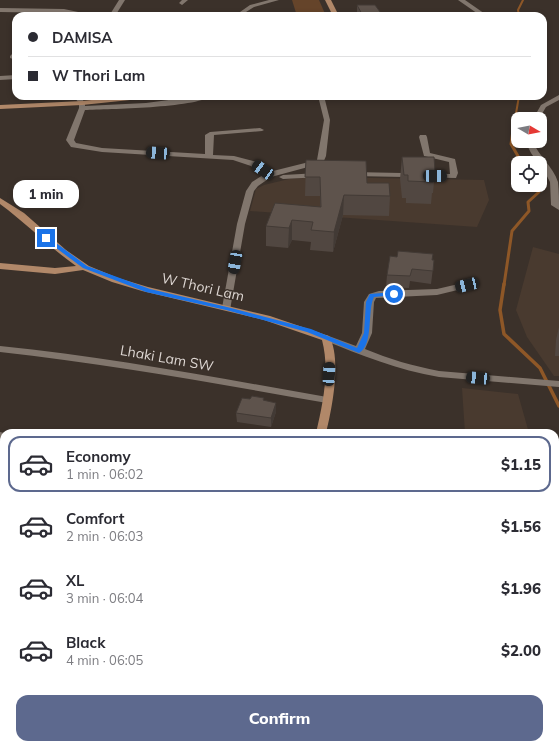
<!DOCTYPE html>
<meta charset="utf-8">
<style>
:root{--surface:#fff;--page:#f7f7f7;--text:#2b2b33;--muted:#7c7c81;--line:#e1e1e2;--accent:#5d698e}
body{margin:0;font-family:Mulish,sans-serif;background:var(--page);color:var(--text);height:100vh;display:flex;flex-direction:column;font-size:15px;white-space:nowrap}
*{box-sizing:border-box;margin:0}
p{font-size:13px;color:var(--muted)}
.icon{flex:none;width:22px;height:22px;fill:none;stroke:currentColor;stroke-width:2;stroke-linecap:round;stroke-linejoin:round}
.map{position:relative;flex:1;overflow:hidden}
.side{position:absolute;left:0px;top:429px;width:559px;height:320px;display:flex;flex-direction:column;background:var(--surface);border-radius:12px 12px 0 0;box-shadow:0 2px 6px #0003}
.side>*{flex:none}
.banner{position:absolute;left:12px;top:12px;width:535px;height:88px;border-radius:12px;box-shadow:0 2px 6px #0003;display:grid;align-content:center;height:88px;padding:0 16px;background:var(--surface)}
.needle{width:26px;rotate:100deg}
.tools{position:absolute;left:511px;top:112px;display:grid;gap:8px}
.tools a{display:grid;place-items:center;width:36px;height:36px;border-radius:8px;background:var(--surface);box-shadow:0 2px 6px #0003;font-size:20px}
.end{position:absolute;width:18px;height:18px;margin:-9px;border:5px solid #1a73e8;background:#fff;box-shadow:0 0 0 2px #fff}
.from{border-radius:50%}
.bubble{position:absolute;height:28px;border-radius:12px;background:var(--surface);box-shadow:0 2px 6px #0003;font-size:13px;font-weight:800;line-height:28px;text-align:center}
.car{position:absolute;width:12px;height:24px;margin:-12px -6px;border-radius:5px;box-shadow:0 0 3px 1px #0007;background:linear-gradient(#222 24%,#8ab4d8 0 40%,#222 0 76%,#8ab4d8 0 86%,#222 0)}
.banner b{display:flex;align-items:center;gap:14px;height:38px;font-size:15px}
.banner b+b{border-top:1px solid var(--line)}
.banner i{width:10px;height:10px;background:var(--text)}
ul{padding:7px 0 0;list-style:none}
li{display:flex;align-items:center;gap:12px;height:56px;margin:0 8px 6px;padding:0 8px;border:2px solid transparent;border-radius:12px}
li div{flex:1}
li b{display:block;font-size:15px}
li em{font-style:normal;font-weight:800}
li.active{border-color:var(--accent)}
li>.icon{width:36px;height:36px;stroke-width:1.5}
.button{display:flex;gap:8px;margin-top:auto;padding:8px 16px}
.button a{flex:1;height:46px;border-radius:12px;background:var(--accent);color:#fff;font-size:16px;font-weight:800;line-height:46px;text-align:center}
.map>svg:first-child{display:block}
.built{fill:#493a2f}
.green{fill:#65442a}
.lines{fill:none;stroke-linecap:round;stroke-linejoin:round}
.stream-far2{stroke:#8e5727;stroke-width:2}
.stream-far1{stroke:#8e5727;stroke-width:3}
.stream{stroke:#8e5727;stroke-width:3.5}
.minor{fill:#81766d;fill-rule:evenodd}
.major{fill:#b18869;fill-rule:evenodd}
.wall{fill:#514741}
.shaded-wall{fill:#423a35}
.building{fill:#5e534c;stroke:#423a35}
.route{fill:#1a73e8}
.labels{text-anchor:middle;stroke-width:3;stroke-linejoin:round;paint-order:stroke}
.street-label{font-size:14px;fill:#ddd6d2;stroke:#3b312a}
</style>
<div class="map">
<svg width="559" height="749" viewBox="0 0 559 749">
<rect width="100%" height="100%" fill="#3b312a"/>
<!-- built -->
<path class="built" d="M317,177L484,180L489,200L477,227L250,211L256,189L264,185L289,179Z
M533,247L559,254V376H554L527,337L516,310Z
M462,388L518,394L529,433H465Z"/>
<!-- green -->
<path class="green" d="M292,0H319L326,16H297Z"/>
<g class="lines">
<!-- stream-far2 -->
<path class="stream-far2" d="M519,16L518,10L523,0
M514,125L519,96"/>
<!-- stream-far1 -->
<path class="stream-far1" d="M514,124L511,144L522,163
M504,285L512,231L529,211L528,202L539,192L535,185"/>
<!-- stream -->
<path class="stream" d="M504,284L500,310L504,334L540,368L559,406"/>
<!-- minor -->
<path class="minor" d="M119,0H125L115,16H109Z
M182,0H188L182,5L179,3Z
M269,0H279L254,7L246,12L245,14L215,16L240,12L250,5Z
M458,0H465L488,16H481Z
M0,8L64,9L97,16H84L64,13L0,12Z
M16,50V60L10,58V56Z
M16,75V79L0,80V76Z
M559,95V100L546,107L539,119H533L541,105Z
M73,96H80L85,103V106L146,103L199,96H211C195,108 108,109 85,110L74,140L76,143L102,148L205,154V135L210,132L260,128L264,130L262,131L214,135L213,155L234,156L257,162L269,172L317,160L324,120L318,96H324L330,120L326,156L323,163L271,177L258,186L254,191L245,224L230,310H224L222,308L237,224L246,191L252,182L263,175L251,166L233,160L102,152L71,147L66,140L79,108V103Z
M420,135H426L427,137L430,153L455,159L458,173L456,178L353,176L349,174L353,172L450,174L449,162L424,156L419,137Z
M525,141H533C538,156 553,166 558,182C559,191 559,201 559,210L551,205L550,182L540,163H538L531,153Z
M319,173H322V177L283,179L279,177L283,175Z
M467,282L471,285L470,287L437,295L376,298L374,302L372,333L365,349C389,359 413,366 439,371L559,381V387L439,377C398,370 361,355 323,340L321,338L326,335L356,346L362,333L364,302L369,294L379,291L437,289Z
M0,346C110,357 218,378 327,397L332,400L327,403C218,384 110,364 0,352Z
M221,429H259L263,430L264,433H216L217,430Z
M0,432L4,433V441L0,440Z
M0,532L4,533V543L0,542Z
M555,548L559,549V559L555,558Z
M4,580V590L0,591V581Z
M555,736L559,737L558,749L550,748L549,745H555Z
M338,745H352V749H338Z"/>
<!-- major -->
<path class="major" d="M325,0H331L339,16H333Z
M130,96H152L149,98L82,105L0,109V105L82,101Z
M0,198L24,213L66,250L89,266L118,278L148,287L270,316L329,336C342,358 332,409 326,433H316C323,403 330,370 322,340L264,320L142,291L112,282L83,270L55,274L0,269V263L55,268L76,266C49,247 26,223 0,204Z
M204,745H218L219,749H205Z"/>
</g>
<!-- wall -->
<path class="wall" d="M357,5L383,16H359L357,12Z
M264,96H308V99L264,100Z
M402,157L435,171L433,193H432L431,204L406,203V198H402L400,179Z
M306,160L367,183L390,196L389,216L343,215L333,252L310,250L311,242L292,240L288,248L266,246V226L320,207V196H305Z
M432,260H434L431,284L410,281L409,288L386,287L387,275Z
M559,327V356H555L556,340Z
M264,398V401L276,403V412L271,427L237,422L236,413L250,399Z
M232,745H292L291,749H260L261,745L241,749H234Z"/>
<!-- shaded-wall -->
<path class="shaded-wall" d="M344,195L343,215L333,252L334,232Z
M292,220V240L288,248L289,228Z
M276,403V412L271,427V418Z"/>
<!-- building -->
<path class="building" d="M357,5H375L383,16H363Z
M166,14L183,16H163Z
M402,157H434L435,171H432L433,182L408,181V175H404Z
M306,160L366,161L367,183H389L390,196L344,195L334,232L311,230L313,222L292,220L289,228L266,226L275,203L321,207L320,177H305Z
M398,251L433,254L432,260H434L433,271L412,269L410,276L387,275L390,256L397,257Z
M252,396L264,398L263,400L276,403L271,418L236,413L242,398L250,399Z
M261,745H290V749H260Z"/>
<!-- route -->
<path class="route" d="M44,237H48L87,266L150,289L227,307L311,329L357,348L364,333L366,302L370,294L394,292L397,294L394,295L374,297C367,310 374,345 359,353L307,332L226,310L146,292L83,268L44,239Z"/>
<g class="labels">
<!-- street labels -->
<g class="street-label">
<text transform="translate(203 287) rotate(13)" y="5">W Thori Lam</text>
<text transform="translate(167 358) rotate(10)" y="5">Lhaki Lam SW</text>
</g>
</g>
</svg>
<div class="tools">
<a><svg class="needle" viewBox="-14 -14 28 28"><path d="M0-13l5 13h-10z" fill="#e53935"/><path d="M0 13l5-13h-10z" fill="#7c7c81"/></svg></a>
<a><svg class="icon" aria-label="locate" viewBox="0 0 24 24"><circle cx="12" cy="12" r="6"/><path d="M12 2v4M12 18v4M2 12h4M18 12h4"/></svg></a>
</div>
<i class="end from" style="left:394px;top:294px"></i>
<i class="end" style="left:46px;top:238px"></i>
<div class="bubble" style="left:13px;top:180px;width:66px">1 min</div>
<i class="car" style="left:158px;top:153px;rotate:274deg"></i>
<i class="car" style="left:263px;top:170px;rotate:305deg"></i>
<i class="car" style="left:435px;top:176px;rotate:91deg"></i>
<i class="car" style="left:235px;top:262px;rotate:190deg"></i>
<i class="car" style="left:467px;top:285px;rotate:257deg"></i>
<i class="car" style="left:329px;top:374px;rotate:3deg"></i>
<i class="car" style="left:478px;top:378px;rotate:275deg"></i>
<div class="banner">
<b><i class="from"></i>DAMISA</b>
<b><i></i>W Thori Lam</b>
</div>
<section class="side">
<ul>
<li class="active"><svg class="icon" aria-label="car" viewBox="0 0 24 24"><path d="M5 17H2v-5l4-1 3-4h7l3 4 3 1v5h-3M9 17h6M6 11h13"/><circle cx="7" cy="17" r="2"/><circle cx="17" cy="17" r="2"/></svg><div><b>Economy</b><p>1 min · 06:02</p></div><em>$1.15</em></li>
<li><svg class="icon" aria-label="car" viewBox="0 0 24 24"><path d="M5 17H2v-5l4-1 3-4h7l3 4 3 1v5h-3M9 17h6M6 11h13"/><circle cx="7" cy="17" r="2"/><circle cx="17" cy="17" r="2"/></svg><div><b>Comfort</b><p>2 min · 06:03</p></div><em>$1.56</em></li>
<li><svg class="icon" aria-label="car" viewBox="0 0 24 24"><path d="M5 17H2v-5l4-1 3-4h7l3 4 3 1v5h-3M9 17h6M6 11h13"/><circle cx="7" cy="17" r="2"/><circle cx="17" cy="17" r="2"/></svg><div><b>XL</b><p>3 min · 06:04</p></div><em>$1.96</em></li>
<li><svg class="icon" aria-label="car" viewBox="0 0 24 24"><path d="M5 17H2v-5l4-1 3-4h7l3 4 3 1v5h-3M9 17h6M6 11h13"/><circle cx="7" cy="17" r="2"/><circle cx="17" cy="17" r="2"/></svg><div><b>Black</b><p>4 min · 06:05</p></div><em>$2.00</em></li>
</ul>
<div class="button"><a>Confirm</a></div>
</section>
</div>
